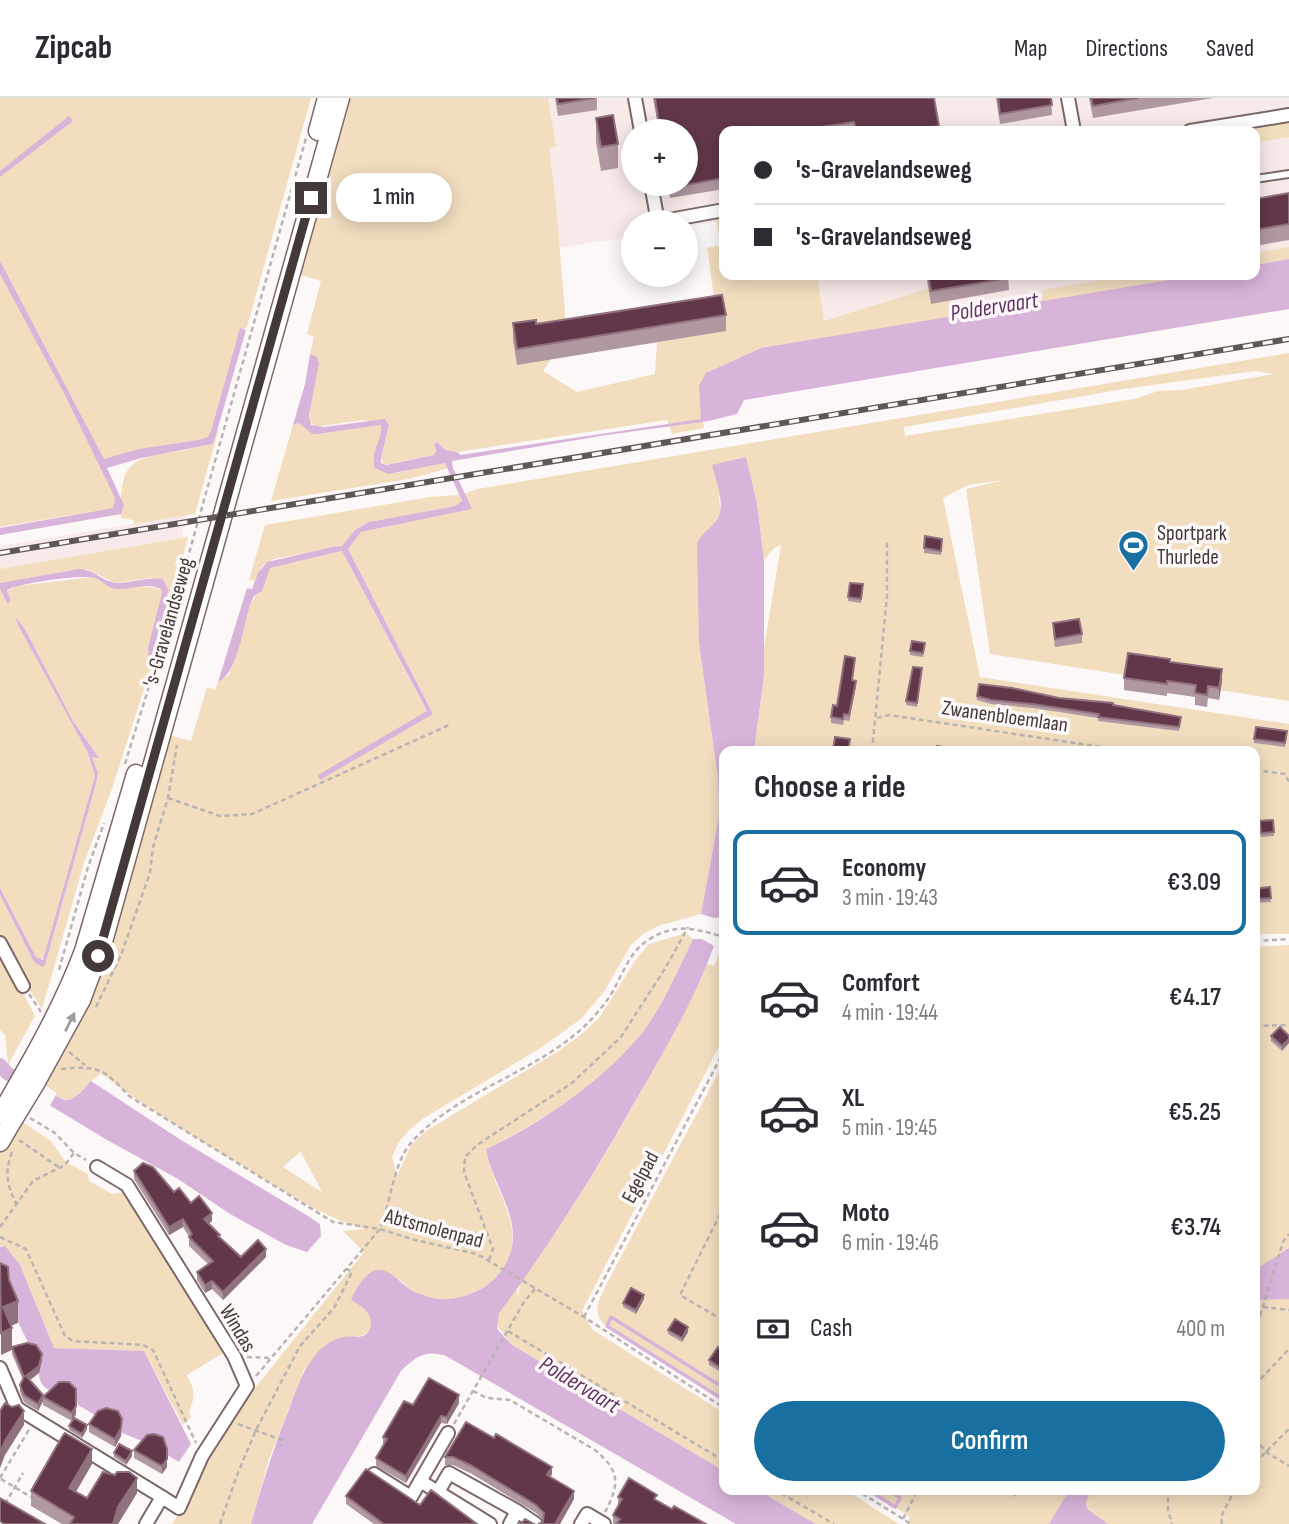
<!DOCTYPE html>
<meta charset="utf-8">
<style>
:root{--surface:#fff;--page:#f7f7f7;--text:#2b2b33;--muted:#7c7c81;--line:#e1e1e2;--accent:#17709f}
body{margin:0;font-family:"Sofia Sans Condensed",sans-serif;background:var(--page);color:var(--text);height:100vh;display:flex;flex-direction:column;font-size:26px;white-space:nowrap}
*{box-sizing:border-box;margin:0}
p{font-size:23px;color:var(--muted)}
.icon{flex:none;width:38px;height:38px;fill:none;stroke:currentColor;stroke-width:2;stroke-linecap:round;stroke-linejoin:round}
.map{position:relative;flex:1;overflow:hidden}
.sheet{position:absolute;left:719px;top:648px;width:541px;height:749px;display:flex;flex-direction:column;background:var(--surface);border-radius:14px;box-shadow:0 4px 18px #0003}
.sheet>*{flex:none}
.banner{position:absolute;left:719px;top:28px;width:541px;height:154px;border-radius:14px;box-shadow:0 4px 18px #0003;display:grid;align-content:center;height:154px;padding:0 35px;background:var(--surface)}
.fabs{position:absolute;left:621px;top:21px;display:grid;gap:14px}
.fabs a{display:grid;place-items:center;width:77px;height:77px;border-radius:50%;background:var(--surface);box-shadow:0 4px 18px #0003;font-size:35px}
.end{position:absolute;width:32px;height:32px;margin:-16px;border:9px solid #423938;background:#fff;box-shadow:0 0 0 4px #fff}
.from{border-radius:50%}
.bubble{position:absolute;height:49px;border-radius:24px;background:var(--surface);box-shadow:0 4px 18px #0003;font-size:23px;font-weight:600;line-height:49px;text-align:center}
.banner b{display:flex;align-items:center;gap:24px;height:66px;font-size:26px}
.banner b+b{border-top:2px solid var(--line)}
.banner i{width:18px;height:18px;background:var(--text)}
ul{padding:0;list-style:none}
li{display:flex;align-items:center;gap:21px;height:105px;margin:0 14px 10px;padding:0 21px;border:4px solid transparent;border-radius:14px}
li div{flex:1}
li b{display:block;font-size:26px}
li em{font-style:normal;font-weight:600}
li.active{border-color:var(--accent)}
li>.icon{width:63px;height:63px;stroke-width:1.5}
h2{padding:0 35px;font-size:32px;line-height:84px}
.pay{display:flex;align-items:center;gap:18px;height:77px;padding:0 35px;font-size:26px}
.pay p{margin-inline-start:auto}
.primary-button{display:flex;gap:14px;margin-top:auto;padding:14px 35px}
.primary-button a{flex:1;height:80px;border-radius:42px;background:var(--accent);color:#fff;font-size:28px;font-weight:600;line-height:80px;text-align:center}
header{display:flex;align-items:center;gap:42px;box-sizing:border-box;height:98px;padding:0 35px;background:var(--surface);border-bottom:2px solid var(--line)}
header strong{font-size:33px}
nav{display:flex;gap:38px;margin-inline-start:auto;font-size:24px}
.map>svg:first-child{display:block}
.built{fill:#f7eae9;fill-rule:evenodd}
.green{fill:#f2debf;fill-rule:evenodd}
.water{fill:#d9b4da}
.pier{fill:#fdf8f8}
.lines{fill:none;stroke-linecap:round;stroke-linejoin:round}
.stream{stroke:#d9b4da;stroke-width:3.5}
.canal{stroke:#d9b4da;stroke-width:14}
.service-casing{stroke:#7c6867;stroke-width:10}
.minor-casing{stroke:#7c6867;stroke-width:16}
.secondary-casing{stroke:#7c6867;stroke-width:21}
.path{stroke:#b9b3b2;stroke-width:2.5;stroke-dasharray:5 3.5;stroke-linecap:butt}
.service{stroke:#fff;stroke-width:6}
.minor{stroke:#fff;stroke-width:12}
.secondary{stroke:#fff;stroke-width:18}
.rail-casing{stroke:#5f5756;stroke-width:6}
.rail{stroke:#fdf8f8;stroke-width:3.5;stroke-dasharray:10;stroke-linecap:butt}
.secondary-bridge-casing{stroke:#7c6867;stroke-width:21;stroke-linecap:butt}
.secondary-bridge{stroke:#fff;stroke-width:18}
.wall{fill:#b098a1}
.shaded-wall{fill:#90717e}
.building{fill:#62374a;stroke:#90717e;stroke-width:2}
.oneway{fill:#a09c9c}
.route{stroke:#423938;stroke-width:9}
.labels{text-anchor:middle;stroke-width:7;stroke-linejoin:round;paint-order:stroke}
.poi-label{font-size:21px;fill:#423938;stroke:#fdf8f8;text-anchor:start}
.street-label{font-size:21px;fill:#423938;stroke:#fdf8f8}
.water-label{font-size:23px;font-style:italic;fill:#613464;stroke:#fdf8f8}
</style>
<header>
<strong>Zipcab</strong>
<nav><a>Map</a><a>Directions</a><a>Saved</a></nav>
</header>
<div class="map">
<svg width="1289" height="1426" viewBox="0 0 1289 1426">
<rect width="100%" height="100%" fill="#fdf8f8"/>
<!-- built -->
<path class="built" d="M538,0H1289V176L819,254L807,177H1255V33H724V122L686,129V124H634L633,138L553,151ZM634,33H686V86H634Z
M186,417L188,428L182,430L184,440L0,471V448Z"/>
<!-- green -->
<path class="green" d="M0,0H311L247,229L242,232L215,330L208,340L200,344L101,364L120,402C122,394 122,382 126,375C144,343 203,366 219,330L195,416L134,426L133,422L121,420L119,409L0,429Z
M350,0H548L556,48L549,51L556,105L567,239L543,273L577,294L655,276L658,226L716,213L707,150L721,147L716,119L724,118V177H817L824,223L946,185L953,218L761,250L706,275L702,318L704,330L672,336L667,322L451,355L437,344L434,357L384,367L381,360L389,328L362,322L316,329L309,323L316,258L310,256L314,239L307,236L321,183L295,175Z
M1289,24V39L1255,45V33H1236Z
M1289,149V161L1255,167V155Z
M1130,177H1199L1041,204L1043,192Z
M1289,255V603L990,556L966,391L1004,382L968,387L943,400L980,579L1289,626V836H1255V653H754L764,578V549L781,447L774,450L764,462L757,405L746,359L719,399C721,412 721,418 712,428L699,545L718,681L719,718L701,816L658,828L642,837L631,847L604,894L581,921L539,951L424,1020L410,1031L399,1044L392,1059L397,1078L411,1047L426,1033L560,952L583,935L600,919L635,863L649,846L686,835L693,841C679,870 666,900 648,927C611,980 543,1023 486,1051C491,1091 534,1136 499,1176C489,1188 474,1196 458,1200C445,1203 423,1201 411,1193C407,1190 403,1184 400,1181L351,1202C356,1205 362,1208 366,1211C370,1215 370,1217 371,1221C374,1239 355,1240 342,1239L304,1272L269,1361L251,1426H172L185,1406L205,1362L243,1305L364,1154L343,1133L365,1131C317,1117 278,1089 236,1064C190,1036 143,1008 101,975C65,1005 78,1012 33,985L165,636L191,643L207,589L215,592L218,584L229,577L250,507L266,480L270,470L342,453L427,614L319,678L433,616L348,451L361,434L471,411L464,396L477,391ZM1255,273L1274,276L1182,292L1158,293L1134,301L905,338L904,329L1124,291ZM300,1054H301L322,1094L283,1069Z
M296,325H299L312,336H318L381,327C383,339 374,351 373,364L397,375L441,364L445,365L449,370L409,381L271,403L293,327Z
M459,397L462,403L455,408L369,424L356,431L342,448L274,461L262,468L255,483L249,482L265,427L430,399Z
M188,439L182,462L177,461L175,467L179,469L168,511L165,509L168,497L163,481L150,480L115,485L87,471L0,485V471Z
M93,479L115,491L140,488L161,491L162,495L148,567L150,572L113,688L84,765L42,911L24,884L0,837V797L34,864H46L97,682L98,676L92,659H98L73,623L26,533L15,521L88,655L95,678L45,859L40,862L36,859L0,790V491L9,505L11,502L7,493L17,488Z
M724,845V939L582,1213L593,1232L724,1315V1373L512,1247L496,1226L499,1215L517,1190L518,1200L520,1185C593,1085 653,977 707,866L714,868Z
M1289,847V1426H907L910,1419L868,1391H1255V849Z
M0,850L35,918L8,967L5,937L0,932Z
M724,964V1302L604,1226C591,1214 600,1201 606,1187Z
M15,1019L51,1043L66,1064L88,1076L89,1083L112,1096L125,1094L223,1255L187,1277C196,1296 195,1296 189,1315L191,1319L183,1327L144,1253L54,1250L20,1167L2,1148L0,1149V1045Z
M756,1391H844L899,1426H816Z"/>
<!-- water -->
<path class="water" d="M69,18L73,23L0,79V73Z
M1289,161V211L744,302L737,316L709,323L607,337L452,363L453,370L472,411L361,434L348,451L433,616L320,682L318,677L427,613L342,453L270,470L262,493L254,498L250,507C244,526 237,577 218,584L247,490L252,491L258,475L267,464L332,449L342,448L356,431L369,424L455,408L462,403L445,365L388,376L375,370C369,354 383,342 381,327L318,336H312L299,325L293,327L305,286L310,256L316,258L319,265L309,318L311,327L324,329L385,321L389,327L381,360V365L386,367L434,357L436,352L434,346L437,344L446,352L459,355L460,357L701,321L699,288L706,275L761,250L1199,177H1255V167Z
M0,163L104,361L139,351L199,342L208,339L211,333L240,230L246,232L215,340L212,346L141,360L107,370L124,407L121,416L0,437V430L113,410L115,400L65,297L0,176Z
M746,359L757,405L764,462V578L754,653H724V819L714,820L701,816L719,718L718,681L699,545L697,445C702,435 709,432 716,423C727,409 716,383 712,367Z
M79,471C95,471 102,484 117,485C132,485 145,479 163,481L168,492L166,508L168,511L150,572L148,550L162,495L161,491C147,484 133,491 119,491C108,492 104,483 95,480C81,476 23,485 9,491L7,493L11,502L8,506L0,491V485Z
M15,518L26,533L73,623L99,660L92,659L98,675L97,682L45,867L42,869L34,864L0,797V790L36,859L43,862L95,678L88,655L18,527Z
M693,841H702L714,848C693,906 660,960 629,1014C590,1083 547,1151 499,1215L497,1231L512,1247L724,1373V1391H756L816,1426H736L446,1258C426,1251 415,1259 401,1273L312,1426H251C262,1387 273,1351 288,1314C295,1295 301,1276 313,1260C319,1251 330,1242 343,1239C353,1237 366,1243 370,1230C375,1215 361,1208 351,1202C355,1192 367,1171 379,1172C395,1173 402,1189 415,1194C423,1197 433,1201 441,1201C478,1202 513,1176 513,1137C512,1106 490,1079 486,1051C541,1026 612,977 648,927C666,900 679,870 693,841Z
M8,982C17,983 28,983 36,987C67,1001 64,1014 91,983L181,1042L308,1118L320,1126L321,1138L307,1154L286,1147L230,1116L178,1081L107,1042Z
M5,1148L20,1167L54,1250L144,1253L191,1346L179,1364L147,1345L122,1335L121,1326L100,1320L78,1307L76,1299C62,1297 39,1295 39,1275C39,1271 42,1268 42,1264L31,1251L0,1186V1149Z
M1289,1150V1201L1255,1202V1172Z
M1070,1391H1092L1086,1404L1087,1411L1108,1426H1049Z"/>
<!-- pier -->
<path class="pier" d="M15,968L57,995L48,1011L6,985L5,981L11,969Z"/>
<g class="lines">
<!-- stream -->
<path class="stream" d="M724,1290L611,1219L607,1228L724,1302
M867,1391L895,1409L900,1400L887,1391"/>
<!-- canal -->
<path class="canal" d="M0,967L7,975L27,987"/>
<defs>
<path id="service" d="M1255,81L1289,76"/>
<path id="minor" d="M635,0L641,33
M1068,0L1074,33
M1190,33L1289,17
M651,86L658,124L724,112
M0,845L23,888
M97,1069L127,1087L234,1258L247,1288L202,1358L179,1410L162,1399
M0,1270L17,1310L162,1399L146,1426
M374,1376L411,1399L448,1335
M420,1383L438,1394L449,1375L517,1413L536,1426
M438,1394L490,1426
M510,1426L517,1413
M581,1426L587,1416L604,1426"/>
<path id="secondary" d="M318,33L327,0
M24,976C47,936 68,896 84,853L136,676
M36,984L81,902L104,840L340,0
M0,1044L11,1025"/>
</defs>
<!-- service casing -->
<use href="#service" class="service-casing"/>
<!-- minor casing -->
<use href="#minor" class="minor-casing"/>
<!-- secondary casing -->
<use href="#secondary" class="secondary-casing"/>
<!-- path -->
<path class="path" d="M877,620L889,617L1128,653
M872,653L887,498V444
M125,666L177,498L306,40
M1255,672L1285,676L1289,684
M168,700L220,718L252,716L449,627
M1255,843L1289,841
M59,872L88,769L104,725
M29,896L41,914
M96,909L121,857L150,775L153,749L168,700L177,647
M1255,928L1289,927
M69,954L85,967
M61,971C98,967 104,971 129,998L333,1124L380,1131L415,1142L477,1156L584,1219L724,1310
M30,1020L55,1035L74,1055L86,1062
M19,1042L60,1070
M12,1054C4,1075 7,1088 17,1107
M724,1108L680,1197L724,1223
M1255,1115L1260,1120L1255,1126
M0,1129L33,1083L65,1067L74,1055
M0,1139L26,1151L65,1238L73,1243L143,1247L153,1252L196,1345
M489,1162L493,1151L464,1074L465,1059L477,1047L572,985L621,939L666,869L688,829
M1263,1209L1289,1212
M584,1219L724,953
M508,1233L724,1363
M1255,1234L1283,1144L1289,1136
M247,1259L272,1260
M256,1278L380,1131C390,1106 394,1065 410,1046C454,995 527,978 578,934C590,924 601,911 610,898C622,879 628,855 648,842C676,824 696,831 724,839
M1255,1287L1289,1251
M473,1293L487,1300L510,1302L595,1352C620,1373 620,1386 605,1414
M238,1326L282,1342L280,1348
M454,1326L524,1204L535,1191
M1255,1340L1266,1354L1289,1368
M1255,1365L1289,1331
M0,1380L30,1330
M1,1381L31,1399
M774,1391L834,1426
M855,1391L911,1426
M1005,1391L1015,1397L1019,1391
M1168,1391V1412L1172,1426
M5,1406L23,1375
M903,1421L918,1391
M220,1426L237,1377L256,1332L300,1248L334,1210L352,1174L347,1171
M1222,1426L1221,1419L1235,1391"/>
<!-- service -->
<use href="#service" class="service"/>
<!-- minor -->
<use href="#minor" class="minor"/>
<!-- secondary -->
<use href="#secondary" class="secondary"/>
<defs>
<path id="rail" d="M0,455L1289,241"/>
</defs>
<!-- rail casing -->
<use href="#rail" class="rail-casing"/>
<!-- rail -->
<use href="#rail" class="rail"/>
<defs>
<path id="secondary-bridge" d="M1,1016L24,976
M11,1025L36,984"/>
</defs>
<!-- secondary-bridge casing -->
<use href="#secondary-bridge" class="secondary-bridge-casing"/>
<!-- secondary-bridge -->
<use href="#secondary-bridge" class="secondary-bridge"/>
</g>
<!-- wall -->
<path class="wall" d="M555,0H597V12L558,18Z
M653,0H934L939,33H724V91L670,100L668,86H686V33H659Z
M996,0H1051L1052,17L1000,26Z
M1089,0H1213L1093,20Z
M596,20L618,46V70L601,73L596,44Z
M1289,95V142L1255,148V101Z
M926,177H1008L1009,192L931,206Z
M726,217V233L517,267L513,242V225L536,226Z
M942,445L941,457L924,455V450Z
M863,490L861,505L848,503V499Z
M1053,525L1082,536V545L1055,549L1053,534Z
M925,549L923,559L910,557V553Z
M1170,564L1222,583L1219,602L1208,600L1207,609L1195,607V599L1167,595V598L1124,592V580Z
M855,566L852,582L856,588L849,623L844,622L843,627L831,625V619L837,608Z
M922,574L917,609L906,607V603Z
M977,598L1059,600L1113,607L1181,623L1179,633L1098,623V620L1033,610L991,606L977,602Z
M1287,637L1285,649L1254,645V641Z
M1273,722L1274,738L1261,739L1260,723Z
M1270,789L1271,804L1255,805V791Z
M1271,938H1289L1282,953L1271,943Z
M134,1073L174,1094L191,1105L212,1123L209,1125L220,1140L241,1159H266L223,1202L212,1191L205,1195L197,1182V1174L208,1166L189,1148V1139L183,1129L169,1137L134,1081Z
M644,1201L636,1216L623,1209V1205Z
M668,1232L688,1234L682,1244L668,1236Z
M12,1249L42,1263L39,1275L30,1282L43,1303L38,1313L24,1304L20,1294V1287L23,1282L12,1256Z
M724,1253L721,1274L709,1267V1262Z
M43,1299L76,1316L74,1320L87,1331L82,1340L69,1332V1328L72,1323L43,1307Z
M459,1305L447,1326L441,1325L406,1385L376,1368V1360L383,1347V1339L413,1307Z
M466,1324L552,1376L550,1379L574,1401L560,1426H538L543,1424V1422L536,1415L472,1376L453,1367H445V1359Z
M89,1326L122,1329L121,1338L115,1349L89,1334Z
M134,1352L167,1369L162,1376L134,1360Z
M114,1355L132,1358L126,1367L114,1359Z
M92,1366L76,1394L87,1400L137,1395L118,1426H62L31,1408V1393Z
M346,1398L420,1407L477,1426H374L346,1406Z
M618,1399L657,1402L672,1411L706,1426H614L613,1425V1417L619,1407L618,1406Z"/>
<!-- shaded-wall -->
<path class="shaded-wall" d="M1222,571V583L1219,602V590Z
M856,583V588L849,623V617Z
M1289,941V945L1282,953V948Z
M212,1115V1123L204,1129V1121Z
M183,1121V1129L169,1137V1129Z
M266,1151V1159L223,1202V1194Z
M212,1183V1191L205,1195V1187Z
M644,1197V1201L636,1216V1212Z
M18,1203V1225L3,1231V1209Z
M688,1229V1234L682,1244V1240Z
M12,1230V1252L1,1257V1235Z
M42,1256V1263L39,1275L26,1285V1278Z
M43,1297V1303L38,1313V1306Z
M459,1297V1305L447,1326V1319Z
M76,1308V1316L72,1323V1315Z
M24,1313V1327L5,1357L0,1370V1355L5,1343Z
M441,1318V1325L406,1385V1378Z
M122,1321L121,1338L115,1349V1341Z
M87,1327V1331L82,1340V1336Z
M92,1351V1366L69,1405V1390Z
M167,1351V1369L162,1376V1368Z
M132,1353V1358L126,1367V1363Z
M552,1369V1376L547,1385V1377Z
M137,1380V1395L118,1426H113L118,1409Z
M574,1393V1401L560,1426H555Z"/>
<!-- building -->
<path class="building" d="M557,0H595L558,6Z
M655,0H934L939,28L908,33H856L854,24L796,33H724V80L670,90L669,86H686V33H660Z
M998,0H1051L1052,7L1000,16Z
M1091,0H1138L1093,8Z
M613,17L618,46L601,49L596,20Z
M1289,95V126L1255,132V101Z
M928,177H1008L1009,180L931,193Z
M722,197L726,217L517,251L513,225L536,222V226Z
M925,438L942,441L941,453L924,450Z
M850,485L863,486L861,501L848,499Z
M1079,521L1082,536L1055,541L1053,525Z
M912,543L925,545L923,555L910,553Z
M1128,555L1170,561V564L1222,571L1219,590L1208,588L1207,597L1195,595L1196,587L1167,583V586L1124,580Z
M845,558L855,560L852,582L856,583L849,617L844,616L843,621L831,619L833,607L837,608Z
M913,569L922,570L917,605L906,603Z
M979,586L1012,590L1059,600L1113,605V607L1181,619L1179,629L1098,619L1099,616L1033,606L991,602L977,598Z
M1256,629L1287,633L1285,645L1254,641Z
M835,639L850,641L848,653H833Z
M937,648L949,650L948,653H936Z
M1273,722L1274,734L1261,735L1260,723Z
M1270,789L1271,800L1255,801V791Z
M1280,929L1289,938V941L1282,948L1271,938Z
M143,1065L153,1069L174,1094L179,1090L191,1105L199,1098L212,1115L204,1121L220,1137L218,1138L241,1159L258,1142L266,1151L223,1194L212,1183L205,1187L197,1174L213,1163L189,1139L192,1136L183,1121L169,1129L134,1073Z
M0,1165L8,1169L9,1182L18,1203L3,1209L12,1230L1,1235Z
M724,1166V1175L721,1173Z
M631,1190L644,1197L636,1212L623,1205Z
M675,1221L688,1229L682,1240L668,1232Z
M27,1245L36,1247L42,1256L39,1268L26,1278L43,1297L38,1306L24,1297L20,1287L24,1279L12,1249Z
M718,1249L724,1253V1265L721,1270L709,1262Z
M429,1280L459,1297L447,1319L441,1318L406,1378L376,1360L387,1341L383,1339L404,1303L413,1307Z
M59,1284H69L76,1291V1308L72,1315L43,1299Z
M5,1305L12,1309L19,1307L24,1313L5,1343L0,1355V1313Z
M106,1310L118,1313L122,1321L121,1330L115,1341L89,1326L98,1313Z
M74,1320L87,1327L82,1336L69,1328Z
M466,1324L494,1340L496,1336L552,1369L547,1377L574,1393L555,1426H538L543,1424L544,1415L536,1407L472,1368L453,1359H445Z
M65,1335L92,1351L69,1390L87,1400L103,1374L115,1377L117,1374H129L137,1380L118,1409L113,1426H70L74,1419L31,1393L63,1337Z
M154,1336L163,1339L167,1351V1361L162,1368L134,1352L147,1337Z
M119,1346L132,1353L126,1363L114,1355Z
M366,1371L420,1407L431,1392L477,1426H384L346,1398Z
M629,1380L657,1397L654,1401L672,1411L674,1408L706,1426H616L620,1421L613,1417L622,1401L618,1399Z
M0,1400L45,1426H4L0,1423Z
M525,1421L534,1426H521Z"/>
<!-- one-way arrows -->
<defs><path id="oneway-solid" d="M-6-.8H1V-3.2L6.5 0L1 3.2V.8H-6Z" transform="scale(1.75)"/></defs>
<use class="oneway" href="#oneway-solid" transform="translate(70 924) rotate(-63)"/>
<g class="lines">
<!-- route -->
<path class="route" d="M98,858L311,100"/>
</g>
<!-- icons -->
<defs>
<symbol id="stadium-pin" viewBox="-11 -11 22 30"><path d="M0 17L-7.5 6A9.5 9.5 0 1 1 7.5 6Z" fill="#17709f" stroke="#fdf8f8"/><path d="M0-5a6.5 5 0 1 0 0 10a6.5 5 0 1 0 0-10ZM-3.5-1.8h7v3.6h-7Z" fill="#fff"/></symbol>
</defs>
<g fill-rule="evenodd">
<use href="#stadium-pin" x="1116" y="430" width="35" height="47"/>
</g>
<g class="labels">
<!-- poi labels -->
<g class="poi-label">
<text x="1157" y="442">Sportpark<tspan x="1157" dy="24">Thurlede</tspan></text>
</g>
<!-- street labels -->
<g class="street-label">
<text transform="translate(168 524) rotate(-74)" y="7">'s-Gravelandseweg</text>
<text transform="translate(1005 618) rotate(8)" y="7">Zwanenbloemlaan</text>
<text transform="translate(640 1079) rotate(-62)" y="7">Egelpad</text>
<text transform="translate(434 1130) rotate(15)" y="7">Abtsmolenpad</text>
<text transform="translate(238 1230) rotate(59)" y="7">Windas</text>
</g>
<!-- water labels -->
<g class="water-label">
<text transform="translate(994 208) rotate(-9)" y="8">Poldervaart</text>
<text transform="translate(580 1286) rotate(31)" y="8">Poldervaart</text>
</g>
</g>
</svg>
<div class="fabs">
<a>+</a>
<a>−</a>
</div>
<i class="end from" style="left:98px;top:858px"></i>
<i class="end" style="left:311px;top:100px"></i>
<div class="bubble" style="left:336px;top:75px;width:116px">1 min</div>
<div class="banner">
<b><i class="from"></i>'s-Gravelandseweg</b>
<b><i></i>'s-Gravelandseweg</b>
</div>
<section class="sheet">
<h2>Choose a ride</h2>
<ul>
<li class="active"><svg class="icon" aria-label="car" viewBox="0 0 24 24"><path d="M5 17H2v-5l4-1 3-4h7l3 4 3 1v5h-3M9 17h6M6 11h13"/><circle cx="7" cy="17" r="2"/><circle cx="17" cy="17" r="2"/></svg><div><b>Economy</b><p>3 min · 19:43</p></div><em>€3.09</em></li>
<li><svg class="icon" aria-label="car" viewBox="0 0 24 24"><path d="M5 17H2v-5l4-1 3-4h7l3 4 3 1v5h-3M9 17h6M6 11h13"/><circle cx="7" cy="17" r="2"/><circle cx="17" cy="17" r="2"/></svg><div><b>Comfort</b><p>4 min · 19:44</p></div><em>€4.17</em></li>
<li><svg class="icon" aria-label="car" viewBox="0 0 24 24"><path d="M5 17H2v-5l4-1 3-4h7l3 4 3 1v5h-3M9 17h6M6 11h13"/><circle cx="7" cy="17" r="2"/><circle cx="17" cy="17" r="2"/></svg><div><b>XL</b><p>5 min · 19:45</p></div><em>€5.25</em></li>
<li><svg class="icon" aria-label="car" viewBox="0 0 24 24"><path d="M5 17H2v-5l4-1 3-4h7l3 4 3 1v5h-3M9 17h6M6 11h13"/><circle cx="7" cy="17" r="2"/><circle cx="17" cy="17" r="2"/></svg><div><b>Moto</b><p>6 min · 19:46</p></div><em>€3.74</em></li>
</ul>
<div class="pay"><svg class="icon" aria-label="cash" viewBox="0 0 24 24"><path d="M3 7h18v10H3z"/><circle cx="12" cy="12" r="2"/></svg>Cash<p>400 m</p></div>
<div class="primary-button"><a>Confirm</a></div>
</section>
</div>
